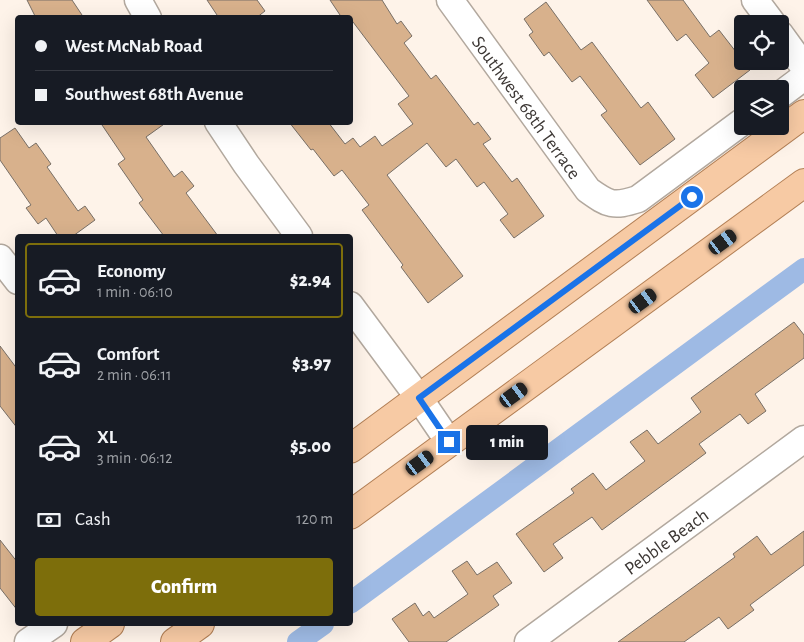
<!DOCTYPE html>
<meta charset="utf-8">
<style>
:root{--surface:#171b24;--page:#20242c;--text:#f1f3f6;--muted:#9ea1a6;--line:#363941;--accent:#7d6e0b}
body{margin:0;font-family:"Alegreya Sans",sans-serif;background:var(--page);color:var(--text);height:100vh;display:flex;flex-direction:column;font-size:19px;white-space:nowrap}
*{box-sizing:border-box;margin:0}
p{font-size:16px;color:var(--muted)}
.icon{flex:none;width:28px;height:28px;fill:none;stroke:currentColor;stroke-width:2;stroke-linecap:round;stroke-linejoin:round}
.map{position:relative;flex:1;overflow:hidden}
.drawer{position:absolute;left:15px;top:234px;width:338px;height:392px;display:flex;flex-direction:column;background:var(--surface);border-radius:5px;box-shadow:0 5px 20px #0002}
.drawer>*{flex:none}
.hud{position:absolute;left:15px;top:15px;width:338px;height:110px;border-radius:5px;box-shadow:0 5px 20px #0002;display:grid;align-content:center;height:110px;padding:0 20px;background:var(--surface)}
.tools{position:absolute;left:734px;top:15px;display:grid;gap:10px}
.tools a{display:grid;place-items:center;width:55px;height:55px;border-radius:5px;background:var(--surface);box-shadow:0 5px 20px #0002;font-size:25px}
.end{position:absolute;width:22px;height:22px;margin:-11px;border:6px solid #1a73e8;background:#fff;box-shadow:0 0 0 2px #fff}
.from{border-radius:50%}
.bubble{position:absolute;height:35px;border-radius:5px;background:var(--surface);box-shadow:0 5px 20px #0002;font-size:16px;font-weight:800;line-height:35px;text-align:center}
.car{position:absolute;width:15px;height:30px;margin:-15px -8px;border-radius:6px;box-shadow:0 0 4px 1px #0007;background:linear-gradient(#222 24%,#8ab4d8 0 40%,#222 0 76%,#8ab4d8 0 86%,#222 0)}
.hud b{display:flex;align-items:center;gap:18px;height:48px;font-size:19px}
.hud b+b{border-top:1px solid var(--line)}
.hud i{width:12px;height:12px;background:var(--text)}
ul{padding:9px 0 0;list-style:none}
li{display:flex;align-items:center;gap:15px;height:75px;margin:0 10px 8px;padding:0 10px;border:2px solid transparent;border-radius:5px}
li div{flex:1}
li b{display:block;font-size:19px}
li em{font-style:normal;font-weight:800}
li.selected{border-color:var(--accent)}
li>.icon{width:45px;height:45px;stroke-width:1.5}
.pay{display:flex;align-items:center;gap:12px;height:55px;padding:0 20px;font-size:19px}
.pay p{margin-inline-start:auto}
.cta{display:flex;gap:10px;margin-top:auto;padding:10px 20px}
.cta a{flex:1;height:58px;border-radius:5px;background:var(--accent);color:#fff;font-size:20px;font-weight:800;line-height:58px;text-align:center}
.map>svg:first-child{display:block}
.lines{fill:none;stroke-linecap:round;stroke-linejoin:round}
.canal{stroke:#9ebae4;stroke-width:22}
.building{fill:#d8b18c;stroke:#786f66}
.minor-casing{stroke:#b2a89e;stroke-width:29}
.major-casing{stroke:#b27f55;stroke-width:30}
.minor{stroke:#fff;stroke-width:26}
.major{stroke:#f7caa4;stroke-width:28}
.route{stroke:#1a73e8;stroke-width:6}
.labels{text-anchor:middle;stroke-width:4;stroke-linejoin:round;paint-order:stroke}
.street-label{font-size:19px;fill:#3c3734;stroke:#fff}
</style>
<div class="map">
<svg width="804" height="642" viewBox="0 0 804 642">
<rect width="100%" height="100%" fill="#fef3e9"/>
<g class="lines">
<!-- canal -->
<path class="canal" d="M350,603L804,269
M298,642L323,624"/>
</g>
<!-- building -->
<path class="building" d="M27,0H72L84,18H36Z
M207,0H257L265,11L256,18H219Z
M330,0H382L397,24L401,21L412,36L404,43L431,79L436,75L474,125L478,122L491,139L483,144L512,182L517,178L544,216L514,238L500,220L508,214L484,182L477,187L456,159L446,167L427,143L387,175L463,276L428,303L401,267L403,265L362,210L369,205L342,170L334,176L313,149L311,150L289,122H328L345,144L353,138L360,147L375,136L382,146L413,124L398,104L409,96L350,18H342Z
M647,0H683L710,37L719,30L750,70L713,98L695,75L709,63L686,34L677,41Z
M546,2L581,50L592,42L641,108L648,102L675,139L640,165L601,115L607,111L580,76L572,82L549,52L544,56L529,35L533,32L524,19Z
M100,122H167L146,137L174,177L182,171L194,186L186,193L218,236H164L139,203L143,200L118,164L125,159Z
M15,128L29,148L36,143L51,164L47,167L78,211L85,206L95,220L73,236H58L46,218L38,224L26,208L31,205L0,160V138Z
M794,322L804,335V358L755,394L766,411L748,424L740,414L699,444L706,453L602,530L592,517L553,544L563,558L544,572L516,534L574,493L571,489L593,473L606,490L645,461L630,442L647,430L658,444L701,412L691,398Z
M0,346L18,370V429L0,406Z
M804,531V565L750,605L754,610L728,629L719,617L684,642H618L735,557L733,554L757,536L771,555Z
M0,540L18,563V611L0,588Z
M467,561L477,575L497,562L512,583L493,596L499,605L446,642H409L392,619L415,603L423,616L429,611L434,618L468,594L452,571Z"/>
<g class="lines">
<defs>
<path id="minor" d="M138,0L148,18
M450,0L588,190C609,205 613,207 638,199L742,122
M755,0L773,24
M780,34L804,67
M780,95L804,77
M218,122L246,164L299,236
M0,258L18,281
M350,305L419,398L449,442
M28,642L54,624
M528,642L804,439"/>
<path id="major" d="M350,449L804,114
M350,515L804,183
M85,642L110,624
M175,642L200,624"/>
</defs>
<!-- minor casing -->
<use href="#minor" class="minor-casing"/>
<!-- major casing -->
<use href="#major" class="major-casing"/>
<!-- minor -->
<use href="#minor" class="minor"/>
<!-- major -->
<use href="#major" class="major"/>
</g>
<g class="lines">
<!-- route -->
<path class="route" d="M449,442L419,398L692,197"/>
</g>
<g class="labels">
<!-- street labels -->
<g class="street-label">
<text transform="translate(527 107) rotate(54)" y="7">Southwest 68th Terrace</text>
<text transform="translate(666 541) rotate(-36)" y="7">Pebble Beach</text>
</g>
</g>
</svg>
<div class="tools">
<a><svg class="icon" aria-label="locate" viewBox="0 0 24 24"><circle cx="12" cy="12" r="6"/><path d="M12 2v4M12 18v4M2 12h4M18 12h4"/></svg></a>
<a><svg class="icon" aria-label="layers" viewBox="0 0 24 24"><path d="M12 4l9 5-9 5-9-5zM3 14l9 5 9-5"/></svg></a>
</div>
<i class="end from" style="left:692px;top:197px"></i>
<i class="end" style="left:449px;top:442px"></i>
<div class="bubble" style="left:466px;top:425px;width:82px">1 min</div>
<i class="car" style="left:723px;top:242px;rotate:54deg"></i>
<i class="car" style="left:643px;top:301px;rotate:54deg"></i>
<i class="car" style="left:514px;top:395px;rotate:54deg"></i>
<i class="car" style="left:420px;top:463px;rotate:54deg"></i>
<div class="hud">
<b><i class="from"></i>West McNab Road</b>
<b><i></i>Southwest 68th Avenue</b>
</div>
<section class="drawer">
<ul>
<li class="selected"><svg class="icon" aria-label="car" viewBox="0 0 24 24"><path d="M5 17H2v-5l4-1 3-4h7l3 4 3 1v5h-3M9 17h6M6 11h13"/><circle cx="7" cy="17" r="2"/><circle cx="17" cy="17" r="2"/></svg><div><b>Economy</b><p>1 min · 06:10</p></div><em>$2.94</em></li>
<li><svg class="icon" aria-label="car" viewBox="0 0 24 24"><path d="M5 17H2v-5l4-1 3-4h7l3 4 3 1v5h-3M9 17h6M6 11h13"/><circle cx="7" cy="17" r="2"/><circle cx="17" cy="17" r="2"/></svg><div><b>Comfort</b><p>2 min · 06:11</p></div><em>$3.97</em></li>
<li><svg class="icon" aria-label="car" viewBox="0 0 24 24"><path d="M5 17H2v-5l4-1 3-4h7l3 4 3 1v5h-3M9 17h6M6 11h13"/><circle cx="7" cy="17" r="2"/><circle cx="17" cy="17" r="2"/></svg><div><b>XL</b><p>3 min · 06:12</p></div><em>$5.00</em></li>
</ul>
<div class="pay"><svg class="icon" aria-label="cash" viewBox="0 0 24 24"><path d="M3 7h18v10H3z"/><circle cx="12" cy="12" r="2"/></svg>Cash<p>120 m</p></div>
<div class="cta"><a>Confirm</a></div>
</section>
</div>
